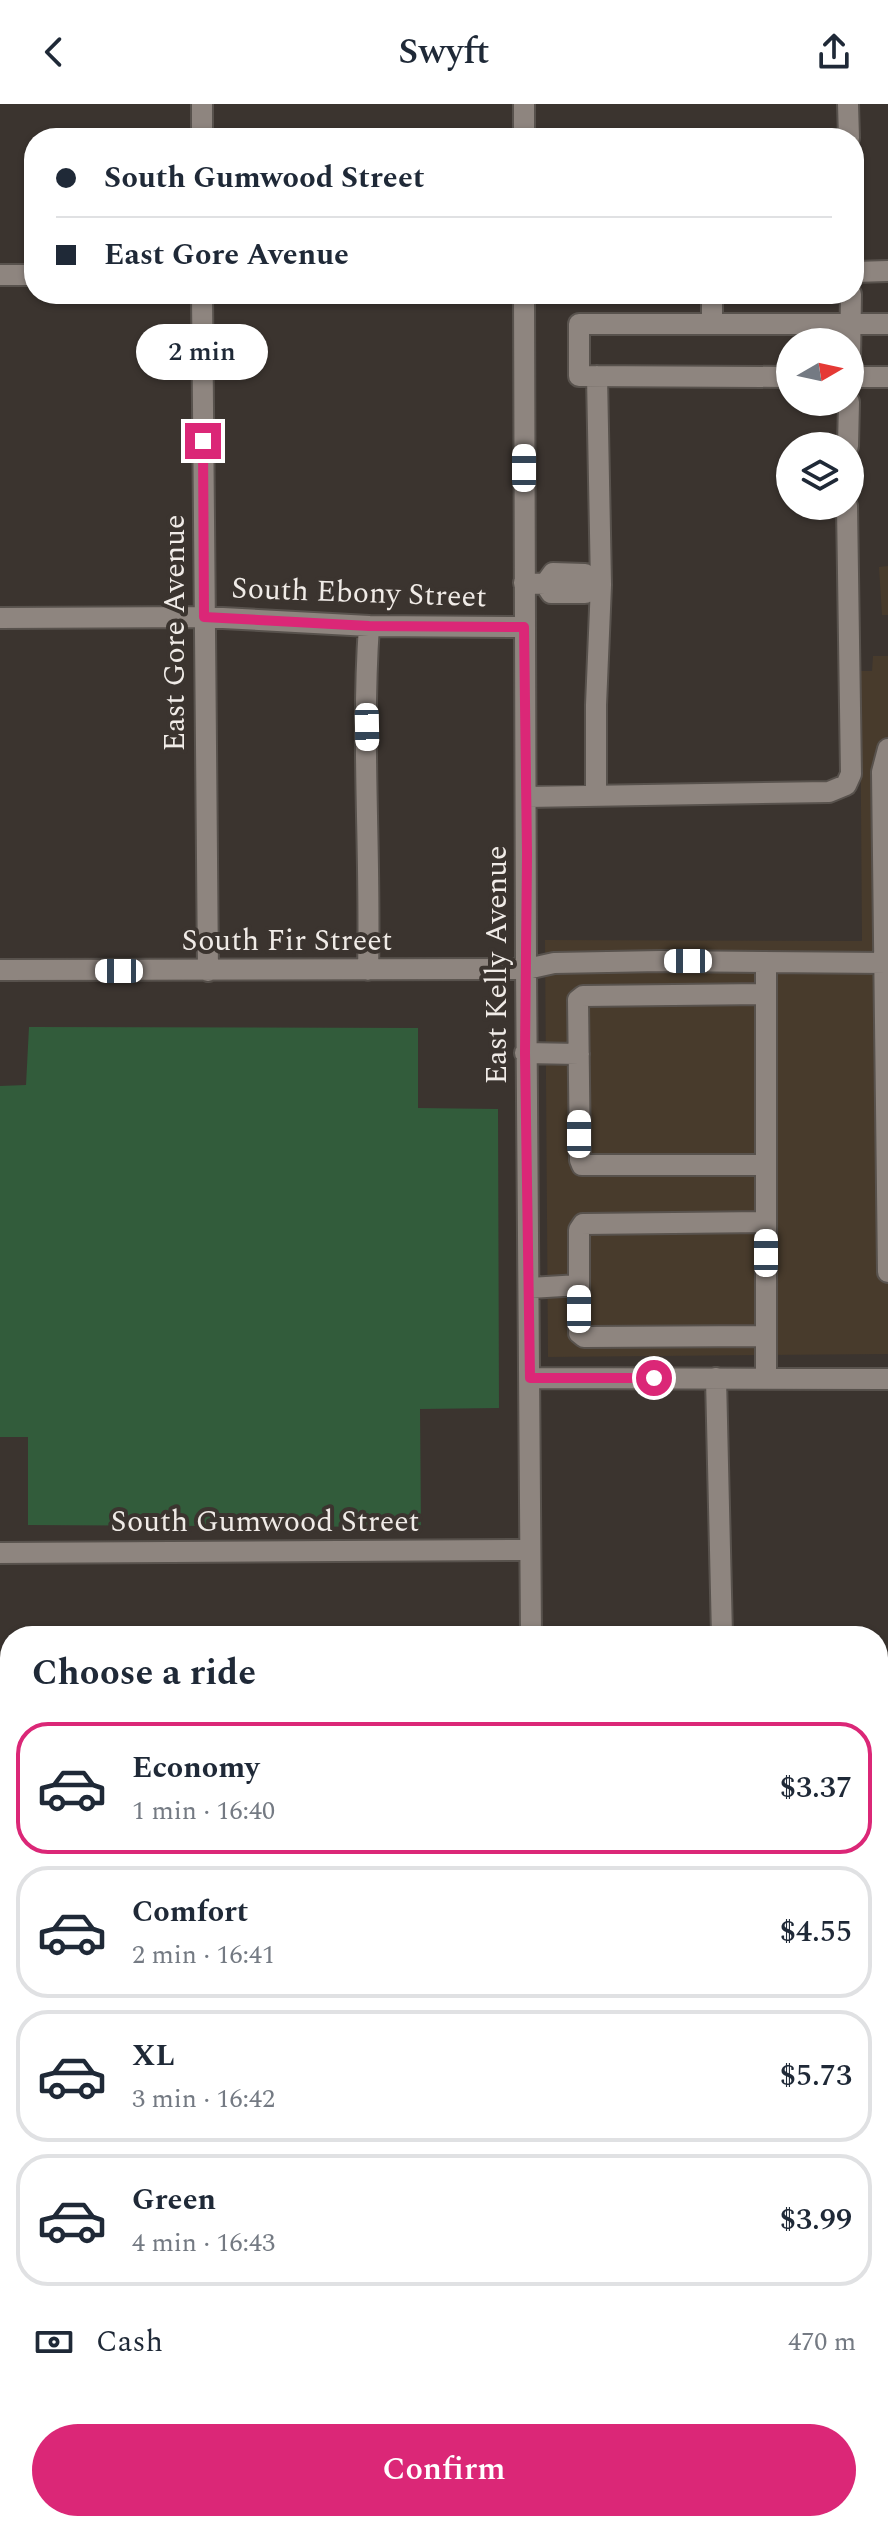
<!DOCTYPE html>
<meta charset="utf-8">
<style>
:root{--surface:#fff;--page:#f2f2f3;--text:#1f2937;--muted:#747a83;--line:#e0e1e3;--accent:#db2777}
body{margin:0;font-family:Spectral,serif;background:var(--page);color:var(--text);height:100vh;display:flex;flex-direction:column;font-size:30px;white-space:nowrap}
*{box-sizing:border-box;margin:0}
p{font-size:26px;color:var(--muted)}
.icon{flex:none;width:44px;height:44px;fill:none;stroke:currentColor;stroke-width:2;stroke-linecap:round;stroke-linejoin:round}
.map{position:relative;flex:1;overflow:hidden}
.sheet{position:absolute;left:0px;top:1522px;width:888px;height:906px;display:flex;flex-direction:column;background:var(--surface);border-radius:32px 32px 0 0;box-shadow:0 2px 6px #0004}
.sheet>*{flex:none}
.top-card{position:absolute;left:24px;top:24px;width:840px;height:176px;border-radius:32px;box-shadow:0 2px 6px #0004;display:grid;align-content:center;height:176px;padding:0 32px;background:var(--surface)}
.needle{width:52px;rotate:81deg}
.buttons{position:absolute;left:776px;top:224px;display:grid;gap:16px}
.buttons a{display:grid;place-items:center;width:88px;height:88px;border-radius:50%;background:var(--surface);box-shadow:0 2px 6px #0004;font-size:40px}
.end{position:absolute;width:36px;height:36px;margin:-18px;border:10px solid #db2777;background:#fff;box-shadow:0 0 0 4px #fff}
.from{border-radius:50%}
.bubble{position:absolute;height:56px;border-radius:28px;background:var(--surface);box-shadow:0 2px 6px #0004;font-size:26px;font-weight:600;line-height:56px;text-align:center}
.car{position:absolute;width:24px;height:48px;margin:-24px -12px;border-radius:10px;box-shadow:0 0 6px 2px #0007;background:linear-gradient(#fff 24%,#345 0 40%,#fff 0 76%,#345 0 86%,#fff 0)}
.top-card b{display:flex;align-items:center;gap:28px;height:76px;font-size:30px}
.top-card b+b{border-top:2px solid var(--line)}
.top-card i{width:20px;height:20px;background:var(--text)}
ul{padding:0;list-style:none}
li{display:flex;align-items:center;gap:24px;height:132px;margin:0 16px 12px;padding:0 16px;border:4px solid var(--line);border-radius:32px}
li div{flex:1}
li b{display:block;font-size:30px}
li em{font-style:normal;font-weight:600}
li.on{border-color:var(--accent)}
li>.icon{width:72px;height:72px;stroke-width:1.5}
h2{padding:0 32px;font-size:36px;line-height:96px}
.pay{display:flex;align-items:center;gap:20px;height:88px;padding:0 32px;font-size:30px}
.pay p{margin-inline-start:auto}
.cta{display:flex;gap:16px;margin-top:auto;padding:16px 32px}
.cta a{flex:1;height:92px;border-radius:48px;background:var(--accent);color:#fff;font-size:32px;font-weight:600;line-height:92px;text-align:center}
header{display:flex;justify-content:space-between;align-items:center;height:104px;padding:0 32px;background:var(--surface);font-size:36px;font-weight:600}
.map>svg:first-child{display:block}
.education{fill:#483b2c}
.green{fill:#325c3b}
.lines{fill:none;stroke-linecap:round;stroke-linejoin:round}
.minor-casing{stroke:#58524d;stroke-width:24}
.minor{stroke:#8e857f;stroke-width:20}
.route{stroke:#db2777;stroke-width:10}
.labels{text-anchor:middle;stroke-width:8;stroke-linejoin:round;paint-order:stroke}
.street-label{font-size:30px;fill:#f0ebe7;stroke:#3b342f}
</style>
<header><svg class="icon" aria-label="back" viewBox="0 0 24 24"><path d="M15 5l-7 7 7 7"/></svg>Swyft<svg class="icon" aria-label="share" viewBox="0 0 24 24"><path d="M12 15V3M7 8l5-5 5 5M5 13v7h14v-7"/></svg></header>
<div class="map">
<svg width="888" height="2427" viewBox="0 0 888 2427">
<rect width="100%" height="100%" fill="#3b342f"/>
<!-- education -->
<path class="education" d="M888,456V511H882L879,463L888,462Z
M873,552H888V1250L548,1253L545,836L862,837L860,567H872Z"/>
<!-- green -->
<path class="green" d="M29,923L418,924V1004L498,1005L499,1304L420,1305L421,1423L28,1421V1333H0V982L26,981Z"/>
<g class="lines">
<defs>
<path id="minor" d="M524,0V34
M848,0L849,34
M202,34V0
M854,168L888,167
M0,171H34
M202,190L208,867
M524,190C524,637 527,1085 531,1532
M712,190V220
M850,257L851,190
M790,273L579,272V220H888
M850,273H888
M848,342L849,298
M524,479L545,480L551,489H585L595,480L601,481L597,272
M545,480L553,469L585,470L595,480
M0,514L204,513L369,522L524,523
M888,645L882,668L888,1168
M596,691V601L601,481
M526,693L829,688L846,681L851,670L847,402
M0,866L527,865L554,859L661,857L888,859
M368,866C371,751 361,636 369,522
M525,949L579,950
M766,1061H582L580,1056L578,896L583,892L766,890
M530,1184L579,1181
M766,1232L584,1233L579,1229V1126L583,1120L766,1118
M530,1274L888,1275
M716,1274L722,1532
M766,1274V858
M0,1449L530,1446
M878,1657H888
M0,1760H10
M0,2048H10
M878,2053L888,2052
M43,2418V2427
M257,2418L258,2427
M313,2418V2427
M411,2418V2427
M216,2427L215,2419L236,2418
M567,2427V2418
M790,2427V2418"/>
</defs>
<!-- minor casing -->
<use href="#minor" class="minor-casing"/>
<!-- minor -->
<use href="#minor" class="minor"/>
</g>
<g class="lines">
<!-- route -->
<path class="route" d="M203,337L204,513L369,522L524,523L527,750L525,949L530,1274H654"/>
</g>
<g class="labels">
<!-- street labels -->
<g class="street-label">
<text transform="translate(359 488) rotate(2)" y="10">South Ebony Street</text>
<text transform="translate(174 529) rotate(-90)" y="10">East Gore Avenue</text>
<text x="287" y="846">South Fir Street</text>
<text transform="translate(496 861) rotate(-90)" y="10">East Kelly Avenue</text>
<text x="265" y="1427">South Gumwood Street</text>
</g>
</g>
</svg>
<div class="buttons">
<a><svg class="needle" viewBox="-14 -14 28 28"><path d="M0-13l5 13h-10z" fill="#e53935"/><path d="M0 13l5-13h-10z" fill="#747a83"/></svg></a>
<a><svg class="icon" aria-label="layers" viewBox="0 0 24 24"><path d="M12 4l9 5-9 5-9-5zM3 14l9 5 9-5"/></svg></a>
</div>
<i class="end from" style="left:654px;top:1274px"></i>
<i class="end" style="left:203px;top:337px"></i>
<div class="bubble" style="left:136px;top:220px;width:132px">2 min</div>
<i class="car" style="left:524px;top:364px;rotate:0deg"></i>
<i class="car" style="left:367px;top:623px;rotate:179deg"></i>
<i class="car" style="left:688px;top:857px;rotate:270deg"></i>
<i class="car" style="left:119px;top:867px;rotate:270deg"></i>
<i class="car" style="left:579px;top:1030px;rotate:0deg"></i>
<i class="car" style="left:766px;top:1149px;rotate:0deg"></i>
<i class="car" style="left:579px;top:1205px;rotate:0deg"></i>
<div class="top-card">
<b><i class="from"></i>South Gumwood Street</b>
<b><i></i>East Gore Avenue</b>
</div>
<section class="sheet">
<h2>Choose a ride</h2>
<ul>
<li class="on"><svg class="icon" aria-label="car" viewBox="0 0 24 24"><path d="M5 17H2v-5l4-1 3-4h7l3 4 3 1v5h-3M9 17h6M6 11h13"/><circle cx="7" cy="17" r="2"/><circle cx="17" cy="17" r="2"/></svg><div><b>Economy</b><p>1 min · 16:40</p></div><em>$3.37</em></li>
<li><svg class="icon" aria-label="car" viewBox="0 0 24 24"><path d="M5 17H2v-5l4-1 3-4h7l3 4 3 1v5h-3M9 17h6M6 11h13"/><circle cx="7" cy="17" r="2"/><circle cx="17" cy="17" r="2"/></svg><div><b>Comfort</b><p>2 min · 16:41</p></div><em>$4.55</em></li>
<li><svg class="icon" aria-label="car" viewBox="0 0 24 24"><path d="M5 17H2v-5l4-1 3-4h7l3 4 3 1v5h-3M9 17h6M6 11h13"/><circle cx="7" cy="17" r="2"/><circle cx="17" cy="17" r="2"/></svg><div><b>XL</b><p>3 min · 16:42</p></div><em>$5.73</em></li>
<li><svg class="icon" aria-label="car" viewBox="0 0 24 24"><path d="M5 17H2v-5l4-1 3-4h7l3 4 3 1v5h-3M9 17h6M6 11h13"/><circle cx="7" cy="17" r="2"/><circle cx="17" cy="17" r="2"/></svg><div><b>Green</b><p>4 min · 16:43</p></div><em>$3.99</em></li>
</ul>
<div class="pay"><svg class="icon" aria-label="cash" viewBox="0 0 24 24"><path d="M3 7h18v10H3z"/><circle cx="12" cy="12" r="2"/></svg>Cash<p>470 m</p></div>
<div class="cta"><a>Confirm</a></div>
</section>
</div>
